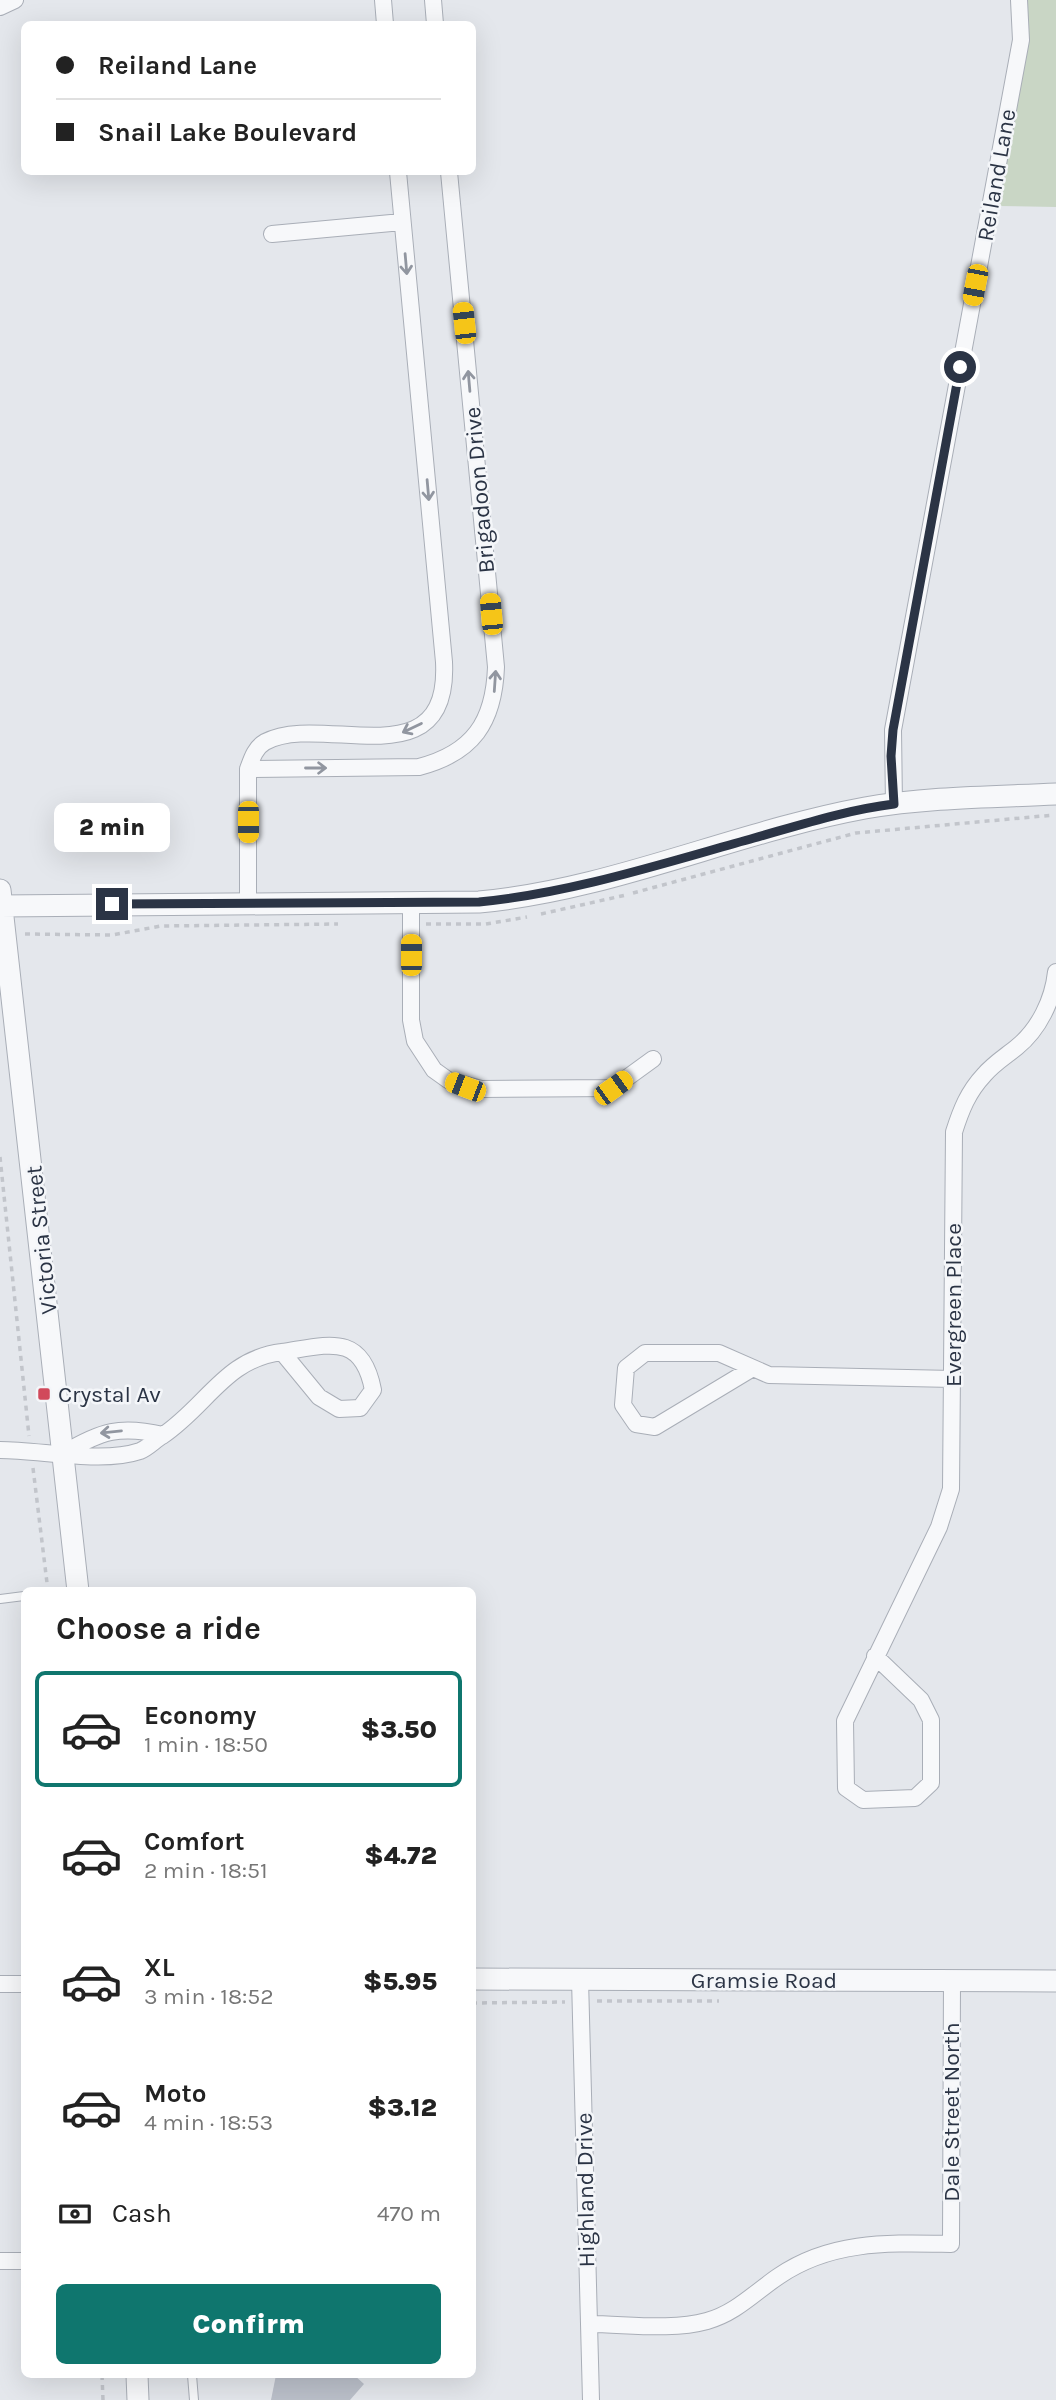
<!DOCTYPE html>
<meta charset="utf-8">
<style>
:root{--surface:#fff;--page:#f2f2f2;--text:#222;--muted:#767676;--line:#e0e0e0;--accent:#0f766e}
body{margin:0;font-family:Karla,sans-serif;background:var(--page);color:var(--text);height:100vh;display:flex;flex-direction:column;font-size:26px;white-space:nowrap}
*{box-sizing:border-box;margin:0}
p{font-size:23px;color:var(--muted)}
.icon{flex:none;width:38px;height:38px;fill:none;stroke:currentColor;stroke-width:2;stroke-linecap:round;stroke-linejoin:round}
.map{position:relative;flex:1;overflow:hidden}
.drawer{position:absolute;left:21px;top:1587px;width:455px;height:791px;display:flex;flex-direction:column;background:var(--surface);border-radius:10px;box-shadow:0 7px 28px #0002}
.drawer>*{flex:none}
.guide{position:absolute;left:21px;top:21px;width:455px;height:154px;border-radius:10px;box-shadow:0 7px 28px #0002;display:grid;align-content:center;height:154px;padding:0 35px;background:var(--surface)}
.end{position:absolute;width:32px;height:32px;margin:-16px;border:9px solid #2b3445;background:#fff;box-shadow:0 0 0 4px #fff}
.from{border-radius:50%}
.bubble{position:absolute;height:49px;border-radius:10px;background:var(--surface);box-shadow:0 7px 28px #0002;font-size:23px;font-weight:800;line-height:49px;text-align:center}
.car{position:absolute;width:21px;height:42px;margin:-21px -10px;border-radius:9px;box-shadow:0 0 5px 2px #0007;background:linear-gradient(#f5c518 24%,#345 0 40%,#f5c518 0 76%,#345 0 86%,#f5c518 0)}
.guide b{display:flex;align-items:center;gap:24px;height:66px;font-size:26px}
.guide b+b{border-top:2px solid var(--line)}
.guide i{width:18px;height:18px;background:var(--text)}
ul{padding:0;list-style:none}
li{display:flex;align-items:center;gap:21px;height:116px;margin:0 14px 10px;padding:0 21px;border:4px solid transparent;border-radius:10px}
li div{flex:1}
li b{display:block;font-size:26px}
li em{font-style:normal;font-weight:800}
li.active{border-color:var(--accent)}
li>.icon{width:63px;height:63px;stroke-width:1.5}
h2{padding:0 35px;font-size:32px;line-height:84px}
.pay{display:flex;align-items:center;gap:18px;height:77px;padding:0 35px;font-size:26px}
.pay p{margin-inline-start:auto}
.primary-button{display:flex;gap:14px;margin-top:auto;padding:14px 35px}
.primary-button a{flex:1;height:80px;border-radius:10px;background:var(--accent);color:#fff;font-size:28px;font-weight:800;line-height:80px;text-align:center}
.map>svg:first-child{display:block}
.green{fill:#c9d6c5}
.building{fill:#bbc0ca}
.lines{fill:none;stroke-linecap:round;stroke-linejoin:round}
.service-casing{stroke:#a9aeb7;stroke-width:10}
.minor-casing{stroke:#a9aeb7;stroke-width:18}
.tertiary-casing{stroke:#a9aeb7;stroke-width:23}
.path{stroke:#c2c5cb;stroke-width:3.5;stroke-dasharray:5 5;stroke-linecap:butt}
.service{stroke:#f7f8fa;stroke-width:8}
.minor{stroke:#f7f8fa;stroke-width:16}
.tertiary{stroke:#f7f8fa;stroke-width:21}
.oneway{stroke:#9196a0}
.route{stroke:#2b3445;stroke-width:9}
.poi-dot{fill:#d1495b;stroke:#f4f6f9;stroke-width:2.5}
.labels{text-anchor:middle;stroke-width:5;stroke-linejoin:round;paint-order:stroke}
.street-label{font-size:23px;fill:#2b3445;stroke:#f4f6f9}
.poi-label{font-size:23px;fill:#2b3445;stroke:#f4f6f9;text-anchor:start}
</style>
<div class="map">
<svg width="1056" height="2400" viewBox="0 0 1056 2400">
<rect width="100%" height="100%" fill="#e4e7ec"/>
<!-- green -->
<path class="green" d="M1024,0H1056V207L997,206Z"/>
<!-- building -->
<path class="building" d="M276,2375H354L364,2384L350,2400H271Z"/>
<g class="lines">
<defs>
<path id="service" d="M0,1599L24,1596
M192,2375L194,2400"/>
<path id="minor" d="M383,0L385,24
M433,0L435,24
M0,7L15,0
M272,234L402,222
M248,769L419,767C473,753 494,722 496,667L449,172
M894,805L893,730L1021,40L1019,0
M248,903V769C252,758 255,748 265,742C322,711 450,783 444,662L398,172
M411,903V1020L415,1041L434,1070L448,1080L481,1089L613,1088L653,1059
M753,1368L655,1427L636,1424L623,1405L626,1368L645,1353H719L769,1375L953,1379
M0,1450C41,1450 102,1464 140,1451C148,1448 155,1440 162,1436C208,1405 225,1359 282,1352L319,1397L339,1409L360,1408L373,1390C362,1332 328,1345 282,1352
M64,1453C101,1431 120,1425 163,1435
M875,1656L921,1700L931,1720V1783L915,1798L863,1800L846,1788L845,1721L939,1527L951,1489L954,1132C961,1110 968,1092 984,1075C993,1064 1006,1056 1017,1047C1039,1029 1053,1000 1056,972
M580,1979L591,2400
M0,1984H24
M0,2261H24
M589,2324C626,2324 671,2331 707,2321C736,2313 755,2292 779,2276C832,2240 890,2243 951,2244L952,1980"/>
<path id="tertiary" d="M0,890L78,1591
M0,906L479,902C611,890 735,832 865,808C928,797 993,797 1056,794
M472,1979L1056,1981
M137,2375L138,2400"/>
</defs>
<!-- service casing -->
<use href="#service" class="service-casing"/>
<!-- minor casing -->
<use href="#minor" class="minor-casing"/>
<!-- tertiary casing -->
<use href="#tertiary" class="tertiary-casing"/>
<!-- path -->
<path class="path" d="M633,893L856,833L1054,815
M541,914L626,895
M426,924H486L527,917
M25,934L112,935L161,926L338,924
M0,1157L29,1436
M33,1468L48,1591
M597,2001H719
M472,2003L565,2002
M102,2375L103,2400"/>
<!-- service -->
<use href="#service" class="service"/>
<!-- minor -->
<use href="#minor" class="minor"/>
<!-- tertiary -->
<use href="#tertiary" class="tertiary"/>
</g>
<!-- one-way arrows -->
<defs><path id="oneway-shaft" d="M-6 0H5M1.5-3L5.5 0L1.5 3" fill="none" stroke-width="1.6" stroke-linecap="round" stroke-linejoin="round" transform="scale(1.75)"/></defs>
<g class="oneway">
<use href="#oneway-shaft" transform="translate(406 264) rotate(85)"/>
<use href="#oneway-shaft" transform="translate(469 381) rotate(-95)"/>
<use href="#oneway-shaft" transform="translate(428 490) rotate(85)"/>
<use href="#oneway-shaft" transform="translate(495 681) rotate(-86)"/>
<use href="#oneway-shaft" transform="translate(412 728) rotate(154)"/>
<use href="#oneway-shaft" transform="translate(316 768)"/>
<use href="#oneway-shaft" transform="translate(111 1432) rotate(174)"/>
</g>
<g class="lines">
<!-- route -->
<path class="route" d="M112,904L479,902C572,893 664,863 754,838C800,825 846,810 894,804L891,756L893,730L960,367"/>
</g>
<!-- markers -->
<rect class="poi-dot" x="37" y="1387" width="14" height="14" rx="3.5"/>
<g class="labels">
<!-- street labels -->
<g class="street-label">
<text transform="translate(996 175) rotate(-80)" y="8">Reiland Lane</text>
<text transform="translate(479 490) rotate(-95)" y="8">Brigadoon Drive</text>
<text transform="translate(41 1240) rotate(-96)" y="8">Victoria Street</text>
<text transform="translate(953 1305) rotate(-90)" y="8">Evergreen Place</text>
<text x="764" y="1988">Gramsie Road</text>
<text transform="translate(951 2112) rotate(-90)" y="8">Dale Street North</text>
<text transform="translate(585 2190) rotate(-91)" y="8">Highland Drive</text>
</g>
<!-- poi labels -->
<g class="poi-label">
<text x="58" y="1402">Crystal Av</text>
</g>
</g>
</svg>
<i class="end from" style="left:960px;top:367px"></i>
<i class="end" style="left:112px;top:904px"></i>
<div class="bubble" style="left:54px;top:803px;width:116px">2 min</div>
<i class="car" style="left:975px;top:285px;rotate:191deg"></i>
<i class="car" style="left:464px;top:323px;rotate:354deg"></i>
<i class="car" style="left:491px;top:614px;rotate:355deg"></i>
<i class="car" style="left:248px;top:822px;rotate:180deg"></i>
<i class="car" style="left:411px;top:955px;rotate:0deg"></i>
<i class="car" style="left:465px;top:1087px;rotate:291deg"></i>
<i class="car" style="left:613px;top:1088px;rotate:54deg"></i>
<div class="guide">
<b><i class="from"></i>Reiland Lane</b>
<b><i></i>Snail Lake Boulevard</b>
</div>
<section class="drawer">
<h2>Choose a ride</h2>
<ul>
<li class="active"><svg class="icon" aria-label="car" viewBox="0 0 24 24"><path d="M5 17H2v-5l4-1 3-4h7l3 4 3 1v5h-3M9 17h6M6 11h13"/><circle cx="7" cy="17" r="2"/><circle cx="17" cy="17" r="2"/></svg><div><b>Economy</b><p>1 min · 18:50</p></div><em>$3.50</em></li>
<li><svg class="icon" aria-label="car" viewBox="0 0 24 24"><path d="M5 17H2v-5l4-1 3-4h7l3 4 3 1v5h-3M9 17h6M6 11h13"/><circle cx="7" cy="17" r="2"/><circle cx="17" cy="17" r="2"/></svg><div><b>Comfort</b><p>2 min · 18:51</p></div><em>$4.72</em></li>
<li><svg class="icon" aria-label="car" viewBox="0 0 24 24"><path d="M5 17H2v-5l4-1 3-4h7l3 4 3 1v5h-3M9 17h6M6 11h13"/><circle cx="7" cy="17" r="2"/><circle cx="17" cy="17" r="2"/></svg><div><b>XL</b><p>3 min · 18:52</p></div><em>$5.95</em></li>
<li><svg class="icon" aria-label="car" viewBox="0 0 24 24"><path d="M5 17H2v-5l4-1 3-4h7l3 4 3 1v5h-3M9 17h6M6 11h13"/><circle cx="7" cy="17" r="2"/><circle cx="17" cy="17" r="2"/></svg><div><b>Moto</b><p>4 min · 18:53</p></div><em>$3.12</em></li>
</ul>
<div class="pay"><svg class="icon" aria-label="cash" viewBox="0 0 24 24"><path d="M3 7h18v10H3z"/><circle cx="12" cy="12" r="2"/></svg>Cash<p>470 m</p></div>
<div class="primary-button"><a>Confirm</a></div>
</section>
</div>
